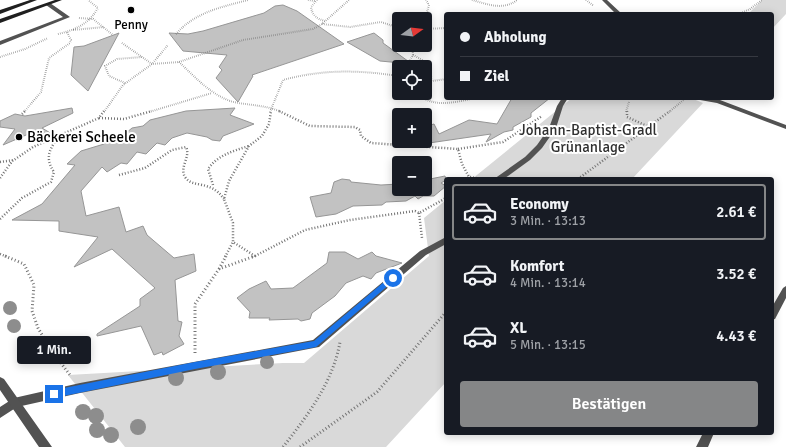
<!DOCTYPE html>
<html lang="de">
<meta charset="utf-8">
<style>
:root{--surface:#171b24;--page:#242831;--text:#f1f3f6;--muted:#9ea1a6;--line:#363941;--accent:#858687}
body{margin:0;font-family:Signika,sans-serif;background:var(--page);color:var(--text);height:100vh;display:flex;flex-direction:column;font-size:15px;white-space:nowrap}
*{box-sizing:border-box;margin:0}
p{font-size:13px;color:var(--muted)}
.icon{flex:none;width:22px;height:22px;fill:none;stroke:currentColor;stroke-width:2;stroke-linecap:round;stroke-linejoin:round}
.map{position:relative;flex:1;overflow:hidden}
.side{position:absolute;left:444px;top:177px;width:330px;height:258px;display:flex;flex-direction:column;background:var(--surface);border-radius:4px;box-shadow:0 2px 10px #0003}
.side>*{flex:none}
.guide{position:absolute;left:444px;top:12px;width:330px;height:88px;border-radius:4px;box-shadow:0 2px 10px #0003;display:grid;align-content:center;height:88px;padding:0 16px;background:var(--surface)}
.needle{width:26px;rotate:75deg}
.controls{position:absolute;left:392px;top:12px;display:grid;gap:8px}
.controls a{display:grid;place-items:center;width:40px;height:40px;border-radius:4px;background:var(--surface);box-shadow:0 2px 10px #0003;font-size:20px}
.end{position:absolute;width:18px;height:18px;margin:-9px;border:5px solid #1a73e8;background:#fff;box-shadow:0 0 0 2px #fff}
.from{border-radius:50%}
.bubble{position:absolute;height:28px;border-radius:4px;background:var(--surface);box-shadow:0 2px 10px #0003;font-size:13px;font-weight:600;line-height:28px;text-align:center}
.guide b{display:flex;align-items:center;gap:14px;height:38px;font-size:15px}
.guide b+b{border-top:1px solid var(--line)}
.guide i{width:10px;height:10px;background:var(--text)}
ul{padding:7px 0 0;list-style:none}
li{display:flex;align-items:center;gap:12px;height:56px;margin:0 8px 6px;padding:0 8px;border:2px solid transparent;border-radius:4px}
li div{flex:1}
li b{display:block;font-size:15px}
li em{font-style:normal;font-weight:600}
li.active{border-color:var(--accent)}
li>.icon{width:36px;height:36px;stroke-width:1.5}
.button{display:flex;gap:8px;margin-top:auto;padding:8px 16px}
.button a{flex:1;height:46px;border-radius:4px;background:var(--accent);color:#fff;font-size:16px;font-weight:600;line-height:46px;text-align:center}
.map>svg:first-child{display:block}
.green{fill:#d9d9d9}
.building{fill:#c2c2c2;stroke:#969696}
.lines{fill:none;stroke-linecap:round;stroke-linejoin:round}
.path-far2{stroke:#747474;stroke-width:2;stroke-dasharray:0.5 1.5;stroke-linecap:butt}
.path-far1{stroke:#747474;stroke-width:2.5;stroke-dasharray:1 2;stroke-linecap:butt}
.path{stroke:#747474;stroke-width:3;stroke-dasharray:1 2.5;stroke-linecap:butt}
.lane{fill:#525252;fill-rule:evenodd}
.street{fill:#525252;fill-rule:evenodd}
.secondary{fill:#1f1f1f;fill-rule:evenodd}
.tree{fill:#8d8d8d}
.route{fill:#1a73e8}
.poi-dot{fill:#000;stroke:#fff;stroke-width:1.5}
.labels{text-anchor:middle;stroke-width:4;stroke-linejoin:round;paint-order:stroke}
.far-poi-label{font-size:13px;fill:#000;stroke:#fff}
.park-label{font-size:15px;fill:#303030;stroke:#fff}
.poi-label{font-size:15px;fill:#000;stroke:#fff;text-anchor:start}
</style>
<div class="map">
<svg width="786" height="447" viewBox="0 0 786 447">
<rect width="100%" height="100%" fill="#fff"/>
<!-- green -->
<path class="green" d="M762,0H786V14L772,29V14H748Z
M572,98H691L703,103L632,179H472Z
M446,200V382L386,447H125L68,375L283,363H304L429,256L424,218Z"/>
<!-- building -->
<path class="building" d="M283,5L297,11L344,44L252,75L253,76L238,102L216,78L222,70L219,67L227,55L183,51L169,33L188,34L203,31L264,13L275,6Z
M119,33L88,91L71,75L74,47L84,46Z
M374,33L383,40V43L412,64L380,61L347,42Z
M512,98H550L531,113V117L513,127V130L504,132L486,142L491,134L429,143V141L395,147L404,141H425V127L427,126L434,124L439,134L469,120L497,124Z
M72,108L73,113L42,128L52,134L33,132L3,145L15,129L0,127V121L15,114L25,116Z
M235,108L230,115L254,124L223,136L220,141L212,140L207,137L187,133L172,138L165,145L157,143L146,154L137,152L127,164L121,163L107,172L102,167L81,191L86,216L119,207L126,232L143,226L147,235L174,258L194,254L196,271L175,280L178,321L182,322L179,336L184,344L163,355L162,352L154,355L141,326L97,336V334L140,306V299L155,288L112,249L74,267L98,237L59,231V221L12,220L42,204L75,165L67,164L81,151L104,144L113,136L119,139L132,128L143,126L150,120L186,111Z
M445,176L446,180L441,183L446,186L434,196H423L418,199L415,196L406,201L386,202L382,205L353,206L336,214L316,217L310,197L331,193L334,182L342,179L350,180L351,182L381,185L399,184V189H425V180Z
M329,252H345L358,259L372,252L376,256L402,263L376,273L371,279L363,276L346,283L335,296L312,313L310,319L301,321L298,319L269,320L270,318H249L250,312L237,298L249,289L266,281L271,289L293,288L327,263Z"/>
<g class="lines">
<!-- path-far2 -->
<path class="path-far2" d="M308,0L315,1
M317,0L311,7C312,15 317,19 325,21
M472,0C487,4 503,11 517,0
M586,0L594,6
M739,14L750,9L762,0
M79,18L93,19L113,35
M425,19L429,5L426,0
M425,19L430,28
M322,24L350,27L381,22L399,28
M425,29L446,28
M73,30L104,27
M58,34C75,30 89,24 98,8L88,0
M176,34C195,12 222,7 248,0
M122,43L152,64L168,45
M413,55C427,62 432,66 431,82
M0,57L25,49L48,38
M179,62C195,77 209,93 230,101C247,106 264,104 281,112
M406,67L413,55L412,45
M425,82L446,79
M125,83L109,76L105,66L117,59L142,57
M416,93C433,109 456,102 476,98
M24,112L41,92L49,58L70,43L71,40L67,32
M104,112L123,85L152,64L179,62L243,40L313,29L322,24L349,0
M149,112L212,93
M270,112L283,80C323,69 359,70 399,76
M626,112L629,102
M669,112L686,98"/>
<!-- path-far1 -->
<path class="path-far1" d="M279,111L310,126L355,127L360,130L361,136L371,143L458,149L462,164L469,177L468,179
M627,111V117L649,127
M22,114L25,111
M99,118L124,119L152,111
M458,149L503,142L542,116
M0,162L14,160L33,147L99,118L104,111
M119,175L145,168L172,150L186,147C191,157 179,167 185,177C193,189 210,179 224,199
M470,177L481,179
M0,178L13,160
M578,179L670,111
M213,185L208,169C218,155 233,151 249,146
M419,213L422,238
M0,219L22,198L51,182L54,172C44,157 50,148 60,135
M0,254L8,257
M255,256L305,230L350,220L415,211L419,213L446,198
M225,257L233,242
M252,257L255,256L233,242V223L224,199L229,181L249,146L262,136L269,124L271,111"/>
<!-- path -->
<path class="path" d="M5,256L24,264L34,285L32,311L38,328L51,350L70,375
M219,269L226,256
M195,353V304L219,269L255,256
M283,447C308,415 333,382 340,342
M300,447L377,392L446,312"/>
<!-- lane -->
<path class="lane" d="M46,3H50L70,17L0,45V41L63,17L46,5Z
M562,98H568L563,106L556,128L542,148L530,160L508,176L503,179H494L525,157L537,145L549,128L557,106Z
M446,237V244L426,255L319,347L80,393L17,407L0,418V407L14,398L80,383L313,340L420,251Z"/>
<!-- street -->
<path class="street" d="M602,0H607L622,14H616Z
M697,98H711L720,100L786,125V129L717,103L700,100Z
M786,286V298L775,319L772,320V307L783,288Z
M0,377L4,379L52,447H39L0,390Z
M703,433H714L708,447H696Z"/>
<!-- secondary -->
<path class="secondary" d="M30,0H37L0,14V10Z
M55,0H62L0,23V19Z"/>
</g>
<!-- trees -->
<g class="tree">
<circle cx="10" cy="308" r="7"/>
<circle cx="14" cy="326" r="7"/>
<circle cx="32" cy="357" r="7"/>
<circle cx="267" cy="362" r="7"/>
<circle cx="218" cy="372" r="8"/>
<circle cx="176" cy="378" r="8"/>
<circle cx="83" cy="412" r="8"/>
<circle cx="96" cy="416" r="8"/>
<circle cx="138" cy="427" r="8"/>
<circle cx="97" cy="430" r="8"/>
<circle cx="111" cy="435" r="8"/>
</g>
<!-- route -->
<path class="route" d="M391,276H396L397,278L316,347L195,369L54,398L50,394L54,390L195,362L314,341Z"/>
<!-- markers -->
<g class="poi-dot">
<circle cx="131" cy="10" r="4"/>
<circle cx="19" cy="137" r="4"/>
</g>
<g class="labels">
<!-- far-poi labels -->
<g class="far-poi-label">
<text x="131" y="29">Penny</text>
</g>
<!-- park labels -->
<g class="park-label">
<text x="588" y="135">Johann-Baptist-Gradl<tspan x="588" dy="17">Grünanlage</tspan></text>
</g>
<!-- poi labels -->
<g class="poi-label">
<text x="27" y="142">Bäckerei Scheele</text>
</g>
</g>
</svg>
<div class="controls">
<a><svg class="needle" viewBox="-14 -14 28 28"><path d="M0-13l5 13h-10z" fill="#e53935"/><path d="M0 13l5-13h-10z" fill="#9ea1a6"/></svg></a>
<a><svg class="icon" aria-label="locate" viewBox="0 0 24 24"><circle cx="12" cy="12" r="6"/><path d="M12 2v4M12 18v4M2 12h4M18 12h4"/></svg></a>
<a>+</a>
<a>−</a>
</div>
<i class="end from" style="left:393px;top:278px"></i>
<i class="end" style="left:54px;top:394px"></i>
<div class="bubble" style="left:17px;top:336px;width:74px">1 Min.</div>
<div class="guide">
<b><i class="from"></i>Abholung</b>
<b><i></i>Ziel</b>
</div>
<section class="side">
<ul>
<li class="active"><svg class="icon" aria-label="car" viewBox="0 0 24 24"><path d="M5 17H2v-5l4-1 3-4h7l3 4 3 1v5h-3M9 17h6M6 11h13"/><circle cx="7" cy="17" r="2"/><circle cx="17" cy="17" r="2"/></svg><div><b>Economy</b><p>3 Min. · 13:13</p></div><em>2.61 €</em></li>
<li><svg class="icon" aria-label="car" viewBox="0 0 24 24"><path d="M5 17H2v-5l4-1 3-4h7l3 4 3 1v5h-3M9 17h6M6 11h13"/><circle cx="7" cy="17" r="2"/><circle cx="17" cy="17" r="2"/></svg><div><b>Komfort</b><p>4 Min. · 13:14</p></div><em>3.52 €</em></li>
<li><svg class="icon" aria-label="car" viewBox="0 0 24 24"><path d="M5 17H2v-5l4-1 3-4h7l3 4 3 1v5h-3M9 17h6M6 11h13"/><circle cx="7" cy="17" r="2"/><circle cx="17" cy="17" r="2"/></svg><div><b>XL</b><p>5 Min. · 13:15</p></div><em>4.43 €</em></li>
</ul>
<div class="button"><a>Bestätigen</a></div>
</section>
</div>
